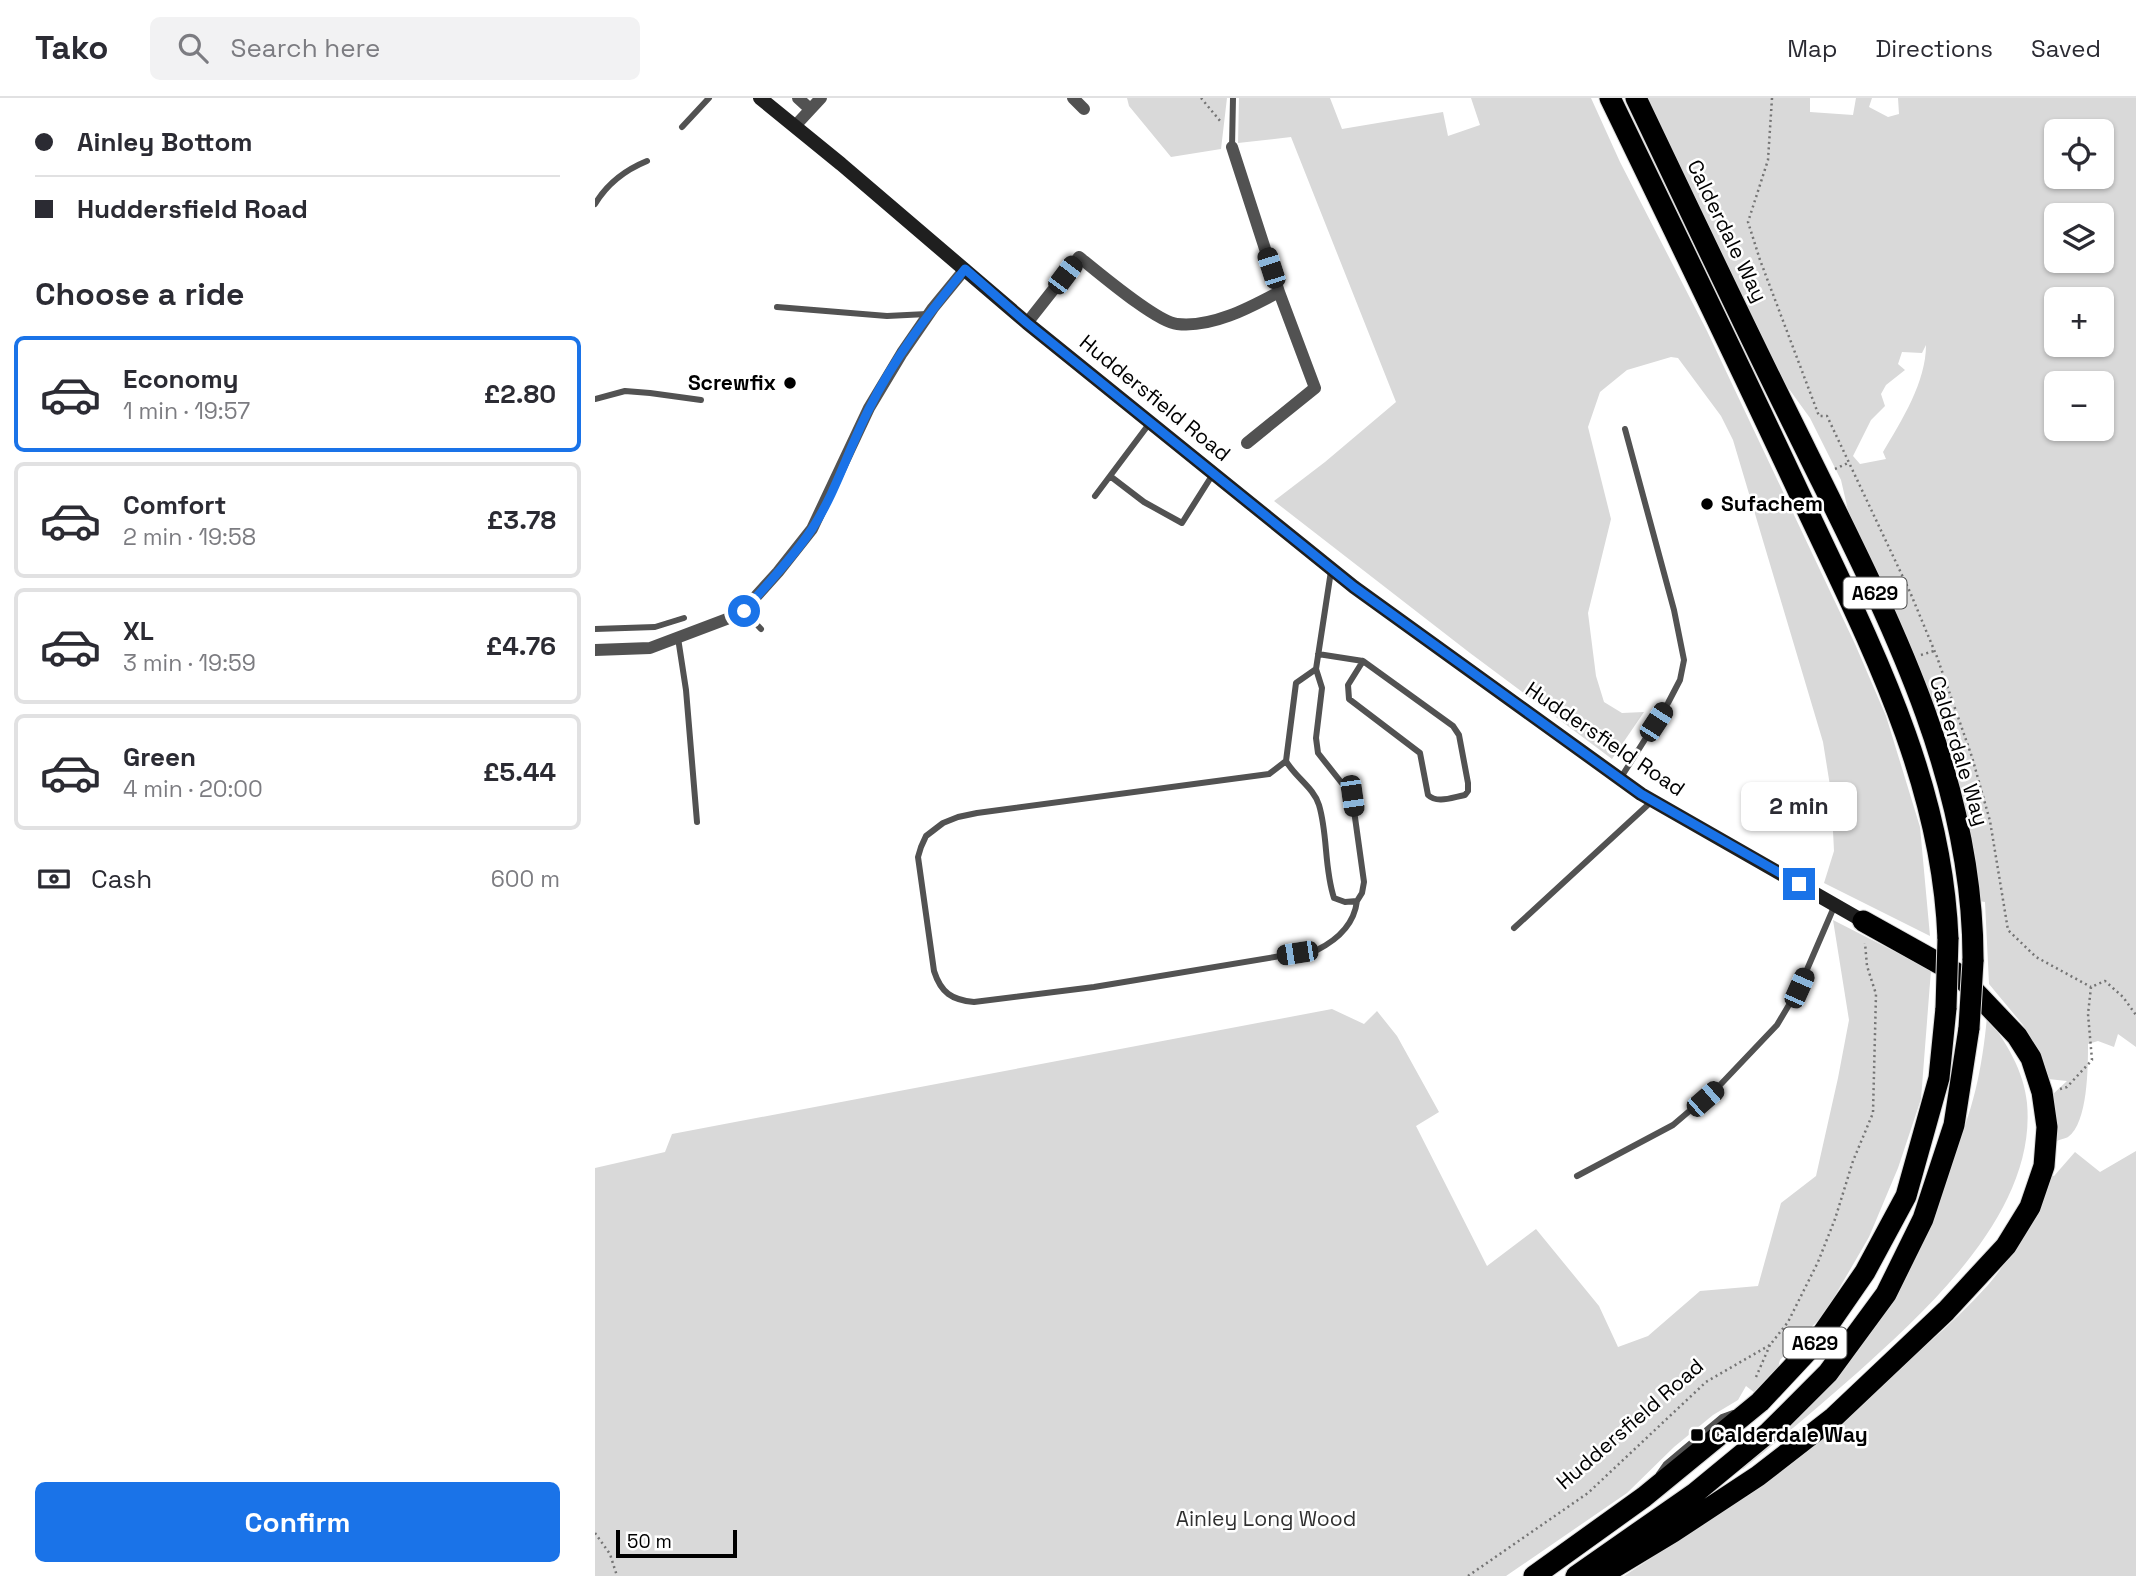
<!DOCTYPE html>
<meta charset="utf-8">
<style>
:root{--surface:#fff;--page:#f2f2f3;--text:#2b2b33;--muted:#7c7c81;--line:#e1e1e2;--accent:#1a73e8}
body{margin:0;font-family:"Space Grotesk",sans-serif;background:var(--page);color:var(--text);height:100vh;display:flex;flex-direction:column;font-size:26px;white-space:nowrap}
*{box-sizing:border-box;margin:0}
p{font-size:23px;color:var(--muted)}
.icon{flex:none;width:38px;height:38px;fill:none;stroke:currentColor;stroke-width:2;stroke-linecap:round;stroke-linejoin:round}
.map{position:relative;flex:1;overflow:hidden}
.sheet{display:flex;flex-direction:column;background:var(--surface);width:595px}
.sheet>*{flex:none}
.top-card{display:grid;align-content:center;height:154px;padding:0 35px;background:var(--surface)}
.tools{position:absolute;left:1449px;top:21px;display:grid;gap:14px}
.tools a{display:grid;place-items:center;width:70px;height:70px;border-radius:10px;background:var(--surface);box-shadow:0 2px 5px #0004;font-size:35px}
.scale{position:absolute;left:21px;bottom:18px;width:121px;box-sizing:border-box;padding-left:7px;border:4px solid #000;border-top:0;font-size:19px;line-height:24px;white-space:nowrap;color:#000;-webkit-text-stroke:5px #fff;paint-order:stroke}
.end{position:absolute;width:32px;height:32px;margin:-16px;border:9px solid #1a73e8;background:#fff;box-shadow:0 0 0 4px #fff}
.from{border-radius:50%}
.bubble{position:absolute;height:49px;border-radius:10px;background:var(--surface);box-shadow:0 2px 5px #0004;font-size:23px;font-weight:700;line-height:49px;text-align:center}
.car{position:absolute;width:21px;height:42px;margin:-21px -10px;border-radius:9px;box-shadow:0 0 5px 2px #0007;background:linear-gradient(#222 24%,#8ab4d8 0 40%,#222 0 76%,#8ab4d8 0 86%,#222 0)}
.top-card b{display:flex;align-items:center;gap:24px;height:66px;font-size:26px}
.top-card b+b{border-top:2px solid var(--line)}
.top-card i{width:18px;height:18px;background:var(--text)}
ul{padding:0;list-style:none}
li{display:flex;align-items:center;gap:21px;height:116px;margin:0 14px 10px;padding:0 21px;border:4px solid var(--line);border-radius:10px}
li div{flex:1}
li b{display:block;font-size:26px}
li em{font-style:normal;font-weight:700}
li.selected{border-color:var(--accent)}
li>.icon{width:63px;height:63px;stroke-width:1.5}
h2{padding:0 35px;font-size:32px;line-height:84px}
.pay{display:flex;align-items:center;gap:18px;height:77px;padding:0 35px;font-size:26px}
.pay p{margin-inline-start:auto}
.button{display:flex;gap:14px;margin-top:auto;padding:14px 35px}
.button a{flex:1;height:80px;border-radius:10px;background:var(--accent);color:#fff;font-size:28px;font-weight:700;line-height:80px;text-align:center}
header{display:flex;align-items:center;gap:42px;box-sizing:border-box;height:98px;padding:0 35px;background:var(--surface);border-bottom:2px solid var(--line)}
header strong{font-size:33px}
nav{display:flex;gap:38px;margin-inline-start:auto;font-size:24px}
.search{width:490px;height:63px;background:var(--page);display:flex;align-items:center;gap:18px;box-sizing:border-box;padding:0 24px;border-radius:10px;color:var(--muted);font-size:26px}
main{display:flex;flex:1;min-height:0}
.map>svg:first-child{display:block}
.green{fill:#d9d9d9;fill-rule:evenodd}
.lines{fill:none;stroke-linecap:round;stroke-linejoin:round}
.highway-casing{stroke:#dbdbdb;stroke-width:23}
.path{stroke:#747474;stroke-width:2.5;stroke-dasharray:2 3.5;stroke-linecap:butt}
.lane{stroke:#525252;stroke-width:6}
.street{stroke:#525252;stroke-width:12}
.secondary{stroke:#1f1f1f;stroke-width:14}
.highway{stroke:#000;stroke-width:21}
.highway-bridge-casing{stroke:#dbdbdb;stroke-width:23;stroke-linecap:butt}
.highway-bridge{stroke:#000;stroke-width:21}
.route{stroke:#1a73e8;stroke-width:9}
.poi-dot{fill:#000;stroke:#fff;stroke-width:2.5}
.labels{text-anchor:middle;stroke-width:5;stroke-linejoin:round;paint-order:stroke}
.shield{fill:#fff;stroke:#4c4c4c;stroke-width:2}
.shield-label{font-size:19px;font-weight:bold;fill:#000}
.street-label{font-size:21px;fill:#000;stroke:#fff}
.poi-label{font-size:21px;font-weight:bold;fill:#000;stroke:#fff;text-anchor:start}
.park-label{font-size:21px;fill:#303030;stroke:#fff}
</style>
<header>
<strong>Tako</strong>
<div class="search"><svg class="icon" aria-label="search" viewBox="0 0 24 24"><circle cx="10" cy="10" r="6"/><path d="M15 15l6 6"/></svg>Search here</div>
<nav><a>Map</a><a>Directions</a><a>Saved</a></nav>
</header>
<main>
<section class="sheet">
<div class="top-card">
<b><i class="from"></i>Ainley Bottom</b>
<b><i></i>Huddersfield Road</b>
</div>
<h2>Choose a ride</h2>
<ul>
<li class="selected"><svg class="icon" aria-label="car" viewBox="0 0 24 24"><path d="M5 17H2v-5l4-1 3-4h7l3 4 3 1v5h-3M9 17h6M6 11h13"/><circle cx="7" cy="17" r="2"/><circle cx="17" cy="17" r="2"/></svg><div><b>Economy</b><p>1 min · 19:57</p></div><em>£2.80</em></li>
<li><svg class="icon" aria-label="car" viewBox="0 0 24 24"><path d="M5 17H2v-5l4-1 3-4h7l3 4 3 1v5h-3M9 17h6M6 11h13"/><circle cx="7" cy="17" r="2"/><circle cx="17" cy="17" r="2"/></svg><div><b>Comfort</b><p>2 min · 19:58</p></div><em>£3.78</em></li>
<li><svg class="icon" aria-label="car" viewBox="0 0 24 24"><path d="M5 17H2v-5l4-1 3-4h7l3 4 3 1v5h-3M9 17h6M6 11h13"/><circle cx="7" cy="17" r="2"/><circle cx="17" cy="17" r="2"/></svg><div><b>XL</b><p>3 min · 19:59</p></div><em>£4.76</em></li>
<li><svg class="icon" aria-label="car" viewBox="0 0 24 24"><path d="M5 17H2v-5l4-1 3-4h7l3 4 3 1v5h-3M9 17h6M6 11h13"/><circle cx="7" cy="17" r="2"/><circle cx="17" cy="17" r="2"/></svg><div><b>Green</b><p>4 min · 20:00</p></div><em>£5.44</em></li>
</ul>
<div class="pay"><svg class="icon" aria-label="cash" viewBox="0 0 24 24"><path d="M3 7h18v10H3z"/><circle cx="12" cy="12" r="2"/></svg>Cash<p>600 m</p></div>
<div class="button"><a>Confirm</a></div>
</section>
<div class="map">
<svg width="1541" height="1478" viewBox="0 0 1541 1478">
<rect width="100%" height="100%" fill="#fff"/>
<!-- green -->
<path class="green" d="M532,0H632L626,51L576,59L534,8Z
M644,0H735L747,31L848,14L853,38L885,27L876,0H996L1025,64L1112,233L1260,546L1291,618L1325,729L1335,838L1229,785L1239,753L1236,694L1228,644L1138,342L1126,318L1083,260L1076,259L1032,272L1005,294L993,329L1016,421L993,515L1001,578L1009,604L1027,615L1049,614L1017,661L875,555L679,403L730,364L801,304L696,39L643,45Z
M1049,0H1215V14L1258,17L1261,0H1277L1274,9L1293,19L1304,16L1303,0H1541V949L1523,936L1519,949L1503,943L1493,946C1493,969 1493,1025 1473,1039C1471,1040 1464,1042 1462,1043L1457,1027V997L1472,983L1453,981L1428,927L1394,886L1390,804L1384,803L1255,421L1246,382L1215,320L1194,291H1191ZM1461,33H1507V79H1461ZM1461,117H1507V163H1461ZM1461,201H1507V247H1461ZM1331,247C1331,284 1307,322 1288,354L1291,361L1265,366L1258,358L1276,322L1290,308L1286,296L1291,287L1310,272L1303,266L1307,254L1327,255ZM1461,285H1507V331H1461Z
M1238,822L1336,872L1326,1001L1303,1070L1274,1139L1230,1215L1185,1262L1183,1270L1160,1295L1151,1288L1143,1302L1118,1317L1079,1349L1032,1395L911,1478H0V1070L70,1054L77,1036L737,911L769,926L782,913L802,938L844,1014L821,1028L892,1168L941,1131L1004,1208L1023,1249L1053,1238L1105,1193L1163,1188L1186,1105L1221,1078L1243,980L1254,922Z
M1392,919C1411,944 1429,973 1432,1005C1442,1113 1334,1210 1262,1275C1224,1308 1187,1340 1148,1371L1144,1369L1227,1288L1356,1062C1378,1014 1387,972 1392,919Z
M1541,1053V1478H1029C1113,1424 1191,1364 1267,1301C1311,1265 1355,1229 1393,1187C1421,1155 1437,1115 1456,1077L1459,1078L1480,1054L1505,1074Z"/>
<g class="lines">
<defs>
<path id="highway" d="M1015,0C1079,132 1143,264 1205,397C1272,540 1347,680 1353,841
M1041,0C1096,115 1150,230 1207,344C1287,507 1379,676 1378,863
M939,1478L1049,1399L1165,1304L1223,1242L1270,1174L1311,1098L1344,980L1351,910
M981,1478L1100,1395L1174,1334L1233,1275L1291,1196L1328,1121L1359,1027L1374,930
M1005,1478L1078,1434L1163,1378L1239,1319L1351,1213L1411,1148L1435,1109L1449,1068L1452,1029L1447,994L1436,960L1422,938L1363,876L1268,823"/>
</defs>
<!-- highway casing -->
<use href="#highway" class="highway-casing"/>
<!-- path -->
<path class="path" d="M606,0L626,24
M1177,0L1173,62L1153,124L1165,162L1224,318H1232L1315,494L1342,559L1377,659L1395,723L1413,832L1441,859L1496,889
M1240,371L1253,365
M1326,557L1339,553
M1465,991L1472,989L1497,962L1493,916L1496,889L1510,883L1528,899L1541,917
M1161,1279L1175,1247
M0,1435L15,1456L22,1478
M873,1478L993,1395L1111,1284L1175,1247L1193,1224L1223,1164L1240,1121L1258,1063L1278,1015L1281,896L1272,868L1270,845"/>
<!-- lane -->
<path class="lane" d="M87,29L114,0
M637,49L638,0
M0,106C12,86 30,72 52,63
M182,209L292,218L332,216
M0,301L30,293L55,295L106,302
M554,326L515,378L549,404L587,425L618,376
M500,398L515,378
M149,513L166,531
M0,531L60,529L89,520
M83,540L91,592L102,724
M723,556L768,563L858,628L864,637L873,685V693L870,697C858,699 842,706 833,697L825,655L754,601L753,587L768,563
M721,571L701,585L691,663C700,679 719,690 724,707C733,737 729,770 739,800L750,804L762,803L767,795L769,784L757,698L723,655L721,640L727,590L721,571L736,473
M691,663L674,676L382,715L363,719L348,725L331,738L326,749L323,759L339,873C346,895 357,902 379,904L499,889L722,852C742,842 759,827 762,803
M1025,681L1073,605L1085,582L1089,562L1079,512L1030,331
M919,830L1056,704
M982,1078L1078,1027L1125,987L1182,927L1204,890L1239,809
M1064,1376L1071,1366L1127,1319L1138,1315"/>
<!-- street -->
<path class="street" d="M203,0L215,11
M478,0L489,11
M200,28L226,0
M432,225L484,159C503,174 561,224 582,226C617,230 654,210 684,194L637,49
M652,345L720,290L684,194
M0,552L55,550L145,516L183,474L217,431L274,310L307,255L338,210L370,171"/>
<!-- secondary -->
<path class="secondary" d="M165,0L246,66L432,225L759,489L1046,696L1268,823"/>
<!-- highway -->
<use href="#highway" class="highway"/>
<defs>
<path id="highway-bridge" d="M1351,910L1353,841
M1374,930L1378,863"/>
</defs>
<!-- highway-bridge casing -->
<use href="#highway-bridge" class="highway-bridge-casing"/>
<!-- highway-bridge -->
<use href="#highway-bridge" class="highway-bridge"/>
</g>
<g class="lines">
<!-- route -->
<path class="route" d="M149,513C172,486 198,460 217,431C241,394 254,350 274,311C299,260 334,215 370,171L432,225L759,489L1046,696L1204,786"/>
</g>
<!-- markers -->
<g class="poi-dot">
<circle cx="195" cy="285" r="7"/>
<circle cx="1112" cy="406" r="7"/>
<rect x="1095" y="1330" width="14" height="14" rx="3.5"/>
</g>
<g class="labels">
<!-- shield labels -->
<g class="shield">
<rect x="1248.5" y="479.5" width="63" height="31" rx="5"/>
<rect x="1188.5" y="1229.5" width="63" height="31" rx="5"/>
</g>
<g class="shield-label">
<text x="1280" y="502">A629</text>
<text x="1220" y="1252">A629</text>
</g>
<!-- street labels -->
<g class="street-label">
<text transform="translate(1132 133) rotate(64)" y="7">Calderdale Way</text>
<text transform="translate(560 300) rotate(39)" y="7">Huddersfield Road</text>
<text transform="translate(1010 641) rotate(34)" y="7">Huddersfield Road</text>
<text transform="translate(1364 653) rotate(73)" y="7">Calderdale Way</text>
<text transform="translate(1035 1326) rotate(-41)" y="7">Huddersfield Road</text>
</g>
<!-- poi labels -->
<g class="poi-label">
<text x="181" y="292" text-anchor="end">Screwfix</text>
<text x="1126" y="413">Sufachem</text>
<text x="1116" y="1344">Calderdale Way</text>
</g>
<!-- park labels -->
<g class="park-label">
<text x="671" y="1428">Ainley Long Wood</text>
</g>
</g>
</svg>
<div class="tools">
<a><svg class="icon" aria-label="locate" viewBox="0 0 24 24"><circle cx="12" cy="12" r="6"/><path d="M12 2v4M12 18v4M2 12h4M18 12h4"/></svg></a>
<a><svg class="icon" aria-label="layers" viewBox="0 0 24 24"><path d="M12 4l9 5-9 5-9-5zM3 14l9 5 9-5"/></svg></a>
<a>+</a>
<a>−</a>
</div>
<div class="scale">50 m</div>
<i class="end from" style="left:149px;top:513px"></i>
<i class="end" style="left:1204px;top:786px"></i>
<div class="bubble" style="left:1146px;top:684px;width:116px">2 min</div>
<i class="car" style="left:676px;top:170px;rotate:342deg"></i>
<i class="car" style="left:470px;top:177px;rotate:37deg"></i>
<i class="car" style="left:1061px;top:624px;rotate:33deg"></i>
<i class="car" style="left:757px;top:698px;rotate:172deg"></i>
<i class="car" style="left:702px;top:855px;rotate:261deg"></i>
<i class="car" style="left:1204px;top:890px;rotate:24deg"></i>
<i class="car" style="left:1110px;top:1001px;rotate:49deg"></i>
</div>
</main>
